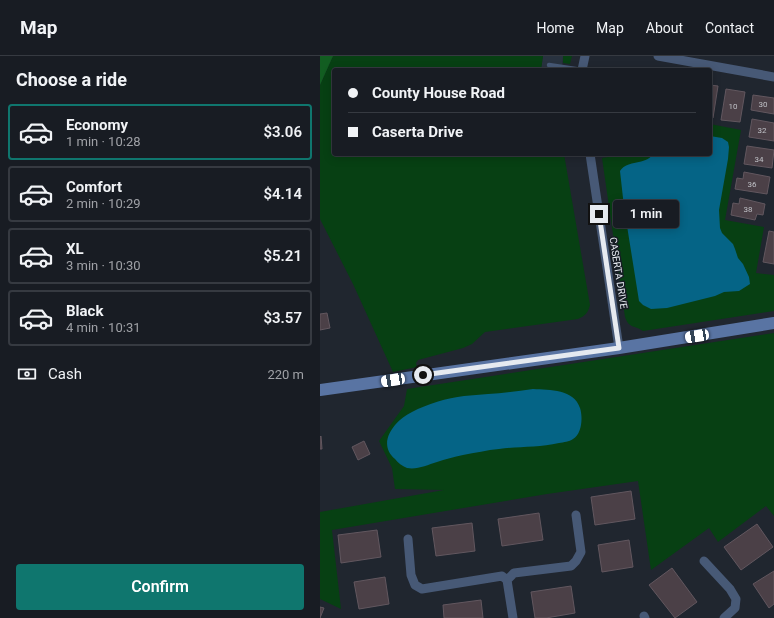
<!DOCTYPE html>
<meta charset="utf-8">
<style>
:root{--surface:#181c23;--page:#252930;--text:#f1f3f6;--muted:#9fa1a6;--line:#363a41;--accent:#0f766e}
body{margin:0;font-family:Roboto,sans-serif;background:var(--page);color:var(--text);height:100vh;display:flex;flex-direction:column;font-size:15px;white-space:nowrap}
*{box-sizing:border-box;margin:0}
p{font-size:13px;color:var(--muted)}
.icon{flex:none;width:22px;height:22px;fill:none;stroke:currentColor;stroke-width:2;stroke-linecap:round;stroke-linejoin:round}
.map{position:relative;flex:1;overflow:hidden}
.details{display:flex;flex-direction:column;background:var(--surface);width:320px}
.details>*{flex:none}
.top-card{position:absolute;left:12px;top:12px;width:380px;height:88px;border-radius:4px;box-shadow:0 2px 10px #0003,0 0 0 1px var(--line);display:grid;align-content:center;height:88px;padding:0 16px;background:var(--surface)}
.end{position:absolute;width:18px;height:18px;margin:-9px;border:5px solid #e6eaf0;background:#111;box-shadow:0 0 0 2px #111}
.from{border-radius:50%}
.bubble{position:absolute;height:28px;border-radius:4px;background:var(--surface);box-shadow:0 2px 10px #0003,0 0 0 1px var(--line);font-size:13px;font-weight:600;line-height:28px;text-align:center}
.car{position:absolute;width:12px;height:24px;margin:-12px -6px;border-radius:5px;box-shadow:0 0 3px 1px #0007;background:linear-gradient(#fff 24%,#345 0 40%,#fff 0 76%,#345 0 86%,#fff 0)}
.top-card b{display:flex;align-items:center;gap:14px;height:38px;font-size:15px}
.top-card b+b{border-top:1px solid var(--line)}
.top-card i{width:10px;height:10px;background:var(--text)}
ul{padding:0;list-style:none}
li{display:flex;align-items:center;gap:12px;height:56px;margin:0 8px 6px;padding:0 8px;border:2px solid var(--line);border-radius:4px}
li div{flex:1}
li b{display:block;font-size:15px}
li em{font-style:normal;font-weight:600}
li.on{border-color:var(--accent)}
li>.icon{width:36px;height:36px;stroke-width:1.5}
h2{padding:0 16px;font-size:18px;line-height:48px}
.pay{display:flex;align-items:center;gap:10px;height:44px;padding:0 16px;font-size:15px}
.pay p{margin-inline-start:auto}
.primary-button{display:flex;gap:8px;margin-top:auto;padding:8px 16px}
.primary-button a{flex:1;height:46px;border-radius:4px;background:var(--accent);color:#fff;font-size:16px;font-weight:600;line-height:46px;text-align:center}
header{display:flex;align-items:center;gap:24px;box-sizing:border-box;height:56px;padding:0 20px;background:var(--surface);border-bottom:1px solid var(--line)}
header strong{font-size:19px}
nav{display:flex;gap:22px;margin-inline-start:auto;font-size:14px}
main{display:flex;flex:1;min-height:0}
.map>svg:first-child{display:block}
.built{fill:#28323f}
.green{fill:#074013}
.forest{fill:#125d21}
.water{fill:#056486}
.building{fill:#4b4047;stroke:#62575f}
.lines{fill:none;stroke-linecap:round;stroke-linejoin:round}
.lane{stroke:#475976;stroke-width:4.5}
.street{stroke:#475976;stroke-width:9}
.secondary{stroke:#5974a3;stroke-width:12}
.route{stroke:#e6eaf0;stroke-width:5}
.labels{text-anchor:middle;stroke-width:3;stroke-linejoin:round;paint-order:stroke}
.number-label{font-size:8px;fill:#bfc0c6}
.street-label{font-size:10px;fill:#e6eaf0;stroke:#171d25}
</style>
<header>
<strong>Map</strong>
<nav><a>Home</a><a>Map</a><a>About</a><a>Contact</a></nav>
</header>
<main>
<section class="details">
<h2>Choose a ride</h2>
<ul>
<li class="on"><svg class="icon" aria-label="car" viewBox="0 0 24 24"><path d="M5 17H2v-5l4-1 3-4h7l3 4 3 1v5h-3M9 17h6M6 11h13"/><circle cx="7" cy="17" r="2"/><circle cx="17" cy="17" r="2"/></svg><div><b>Economy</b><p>1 min · 10:28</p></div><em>$3.06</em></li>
<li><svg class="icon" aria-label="car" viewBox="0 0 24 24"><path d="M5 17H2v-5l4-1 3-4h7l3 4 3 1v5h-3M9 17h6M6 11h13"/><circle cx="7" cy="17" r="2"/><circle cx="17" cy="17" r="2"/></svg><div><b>Comfort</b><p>2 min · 10:29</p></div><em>$4.14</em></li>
<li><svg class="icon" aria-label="car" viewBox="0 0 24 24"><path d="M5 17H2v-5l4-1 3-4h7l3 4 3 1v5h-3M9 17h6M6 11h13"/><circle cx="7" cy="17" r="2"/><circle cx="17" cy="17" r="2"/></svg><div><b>XL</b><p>3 min · 10:30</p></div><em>$5.21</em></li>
<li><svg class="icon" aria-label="car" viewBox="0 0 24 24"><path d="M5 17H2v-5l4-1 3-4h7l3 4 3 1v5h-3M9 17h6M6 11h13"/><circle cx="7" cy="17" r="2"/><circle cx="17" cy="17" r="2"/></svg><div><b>Black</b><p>4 min · 10:31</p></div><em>$3.57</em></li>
</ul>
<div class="pay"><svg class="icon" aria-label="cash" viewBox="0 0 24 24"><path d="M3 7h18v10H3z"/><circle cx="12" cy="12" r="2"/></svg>Cash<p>220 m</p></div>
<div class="primary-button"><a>Confirm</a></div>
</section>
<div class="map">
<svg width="454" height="562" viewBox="0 0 454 562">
<rect width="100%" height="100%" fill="#20262f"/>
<!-- built -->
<path class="built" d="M223,0H243L242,14H221Z"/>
<!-- green -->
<path class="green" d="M13,0H223L221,14H14V98H244L270,249C268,257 265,260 258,263L165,276L152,288L143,292L98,304L96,307L97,311L73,316L33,228L0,163V29Z
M243,0H252L250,8L243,7Z
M390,68L421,74L405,164L444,171L436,217L454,219V255L323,275C315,269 309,273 305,261L282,102L307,98H390Z
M454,277V460L446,450L398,486L389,472L331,514L318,425L227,438L12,474L21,553L0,543V456L124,434L75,433L72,412L59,385L84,350L87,333Z"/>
<!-- forest -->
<path class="forest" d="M0,0H13L0,29Z"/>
<!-- water -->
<path class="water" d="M390,80L402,82L408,86L409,91L408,103L399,154L400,172L402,177L413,188L415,193L418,202L423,208L429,221L430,228L419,235L404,236L395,240L347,252L331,253L323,249L319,245L304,151L300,115C308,103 325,110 333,98H390Z
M213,333C230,334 254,333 260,352C263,361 262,378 253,383C249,386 244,386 239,387C219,392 199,390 179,393C167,394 155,397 143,399C134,401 125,403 117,406C107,409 97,414 87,412C82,410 78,407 75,403C56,387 75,364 92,356C107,348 127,342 144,340C152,339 160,339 168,338C183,337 198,335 213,333Z"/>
<!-- building -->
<path class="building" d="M283,12L298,14H283Z
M390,29L398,30L393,62H390Z
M406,33L425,36L420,66L401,64Z
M433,39L454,42V58L431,54Z
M432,63L454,67V85L429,81Z
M427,90L454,94L452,112L424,108Z
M424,116L450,121L447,138L415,133L417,122L423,123Z
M420,142L445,148L443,159L437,158L435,164L411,159L413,147L419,148Z
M449,175L454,176V208L443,206Z
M7,257L10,272L0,274V258Z
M1,380L2,393H0V381Z
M44,385L50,398L38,404L32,391Z
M311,435L315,463L275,469L271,441Z
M219,457L223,484L182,490L178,463Z
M152,467L155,495L116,500L112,472Z
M437,468L453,491L421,514L404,491Z
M57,474L61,501L21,507L18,479Z
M309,484L313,511L282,516L278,489Z
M352,512L377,546L355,562L329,529Z
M454,515V548L449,552L433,528Z
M65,521L69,548L39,553L34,526Z
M251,530L255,557L226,562H215L211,536Z
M161,544L163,562H124L123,549Z
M0,551L4,552L0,562Z"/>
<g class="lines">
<!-- lane -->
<path class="lane" d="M229,9L262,14"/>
<!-- street -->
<path class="street" d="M338,0L454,21
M262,14L265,0
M270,98L299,292
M88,483L91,519L95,529L102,533L182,520L187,524L193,562
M384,505L410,533L416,543L415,552L404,562
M187,524L194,517L251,510L256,505L261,496L256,459
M324,560L325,562"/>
<!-- secondary -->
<path class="secondary" d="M0,334L299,292L454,267"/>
</g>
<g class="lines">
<!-- route -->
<path class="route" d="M103,319L299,292L279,158"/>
</g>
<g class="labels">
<!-- number labels -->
<g class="number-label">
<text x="443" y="51">30</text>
<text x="413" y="53">10</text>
<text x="442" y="77">32</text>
<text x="439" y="106">34</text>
<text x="432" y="131">36</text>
<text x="428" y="156">38</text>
</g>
<!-- street labels -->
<g class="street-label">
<text transform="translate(299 217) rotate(81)" y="4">CASERTA DRIVE</text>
</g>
</g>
</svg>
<i class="end from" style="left:103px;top:319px"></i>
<i class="end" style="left:279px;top:158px"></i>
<div class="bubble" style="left:293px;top:144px;width:66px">1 min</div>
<i class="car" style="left:377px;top:280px;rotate:261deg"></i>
<i class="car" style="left:73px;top:324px;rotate:261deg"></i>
<div class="top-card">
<b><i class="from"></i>County House Road</b>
<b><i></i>Caserta Drive</b>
</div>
</div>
</main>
